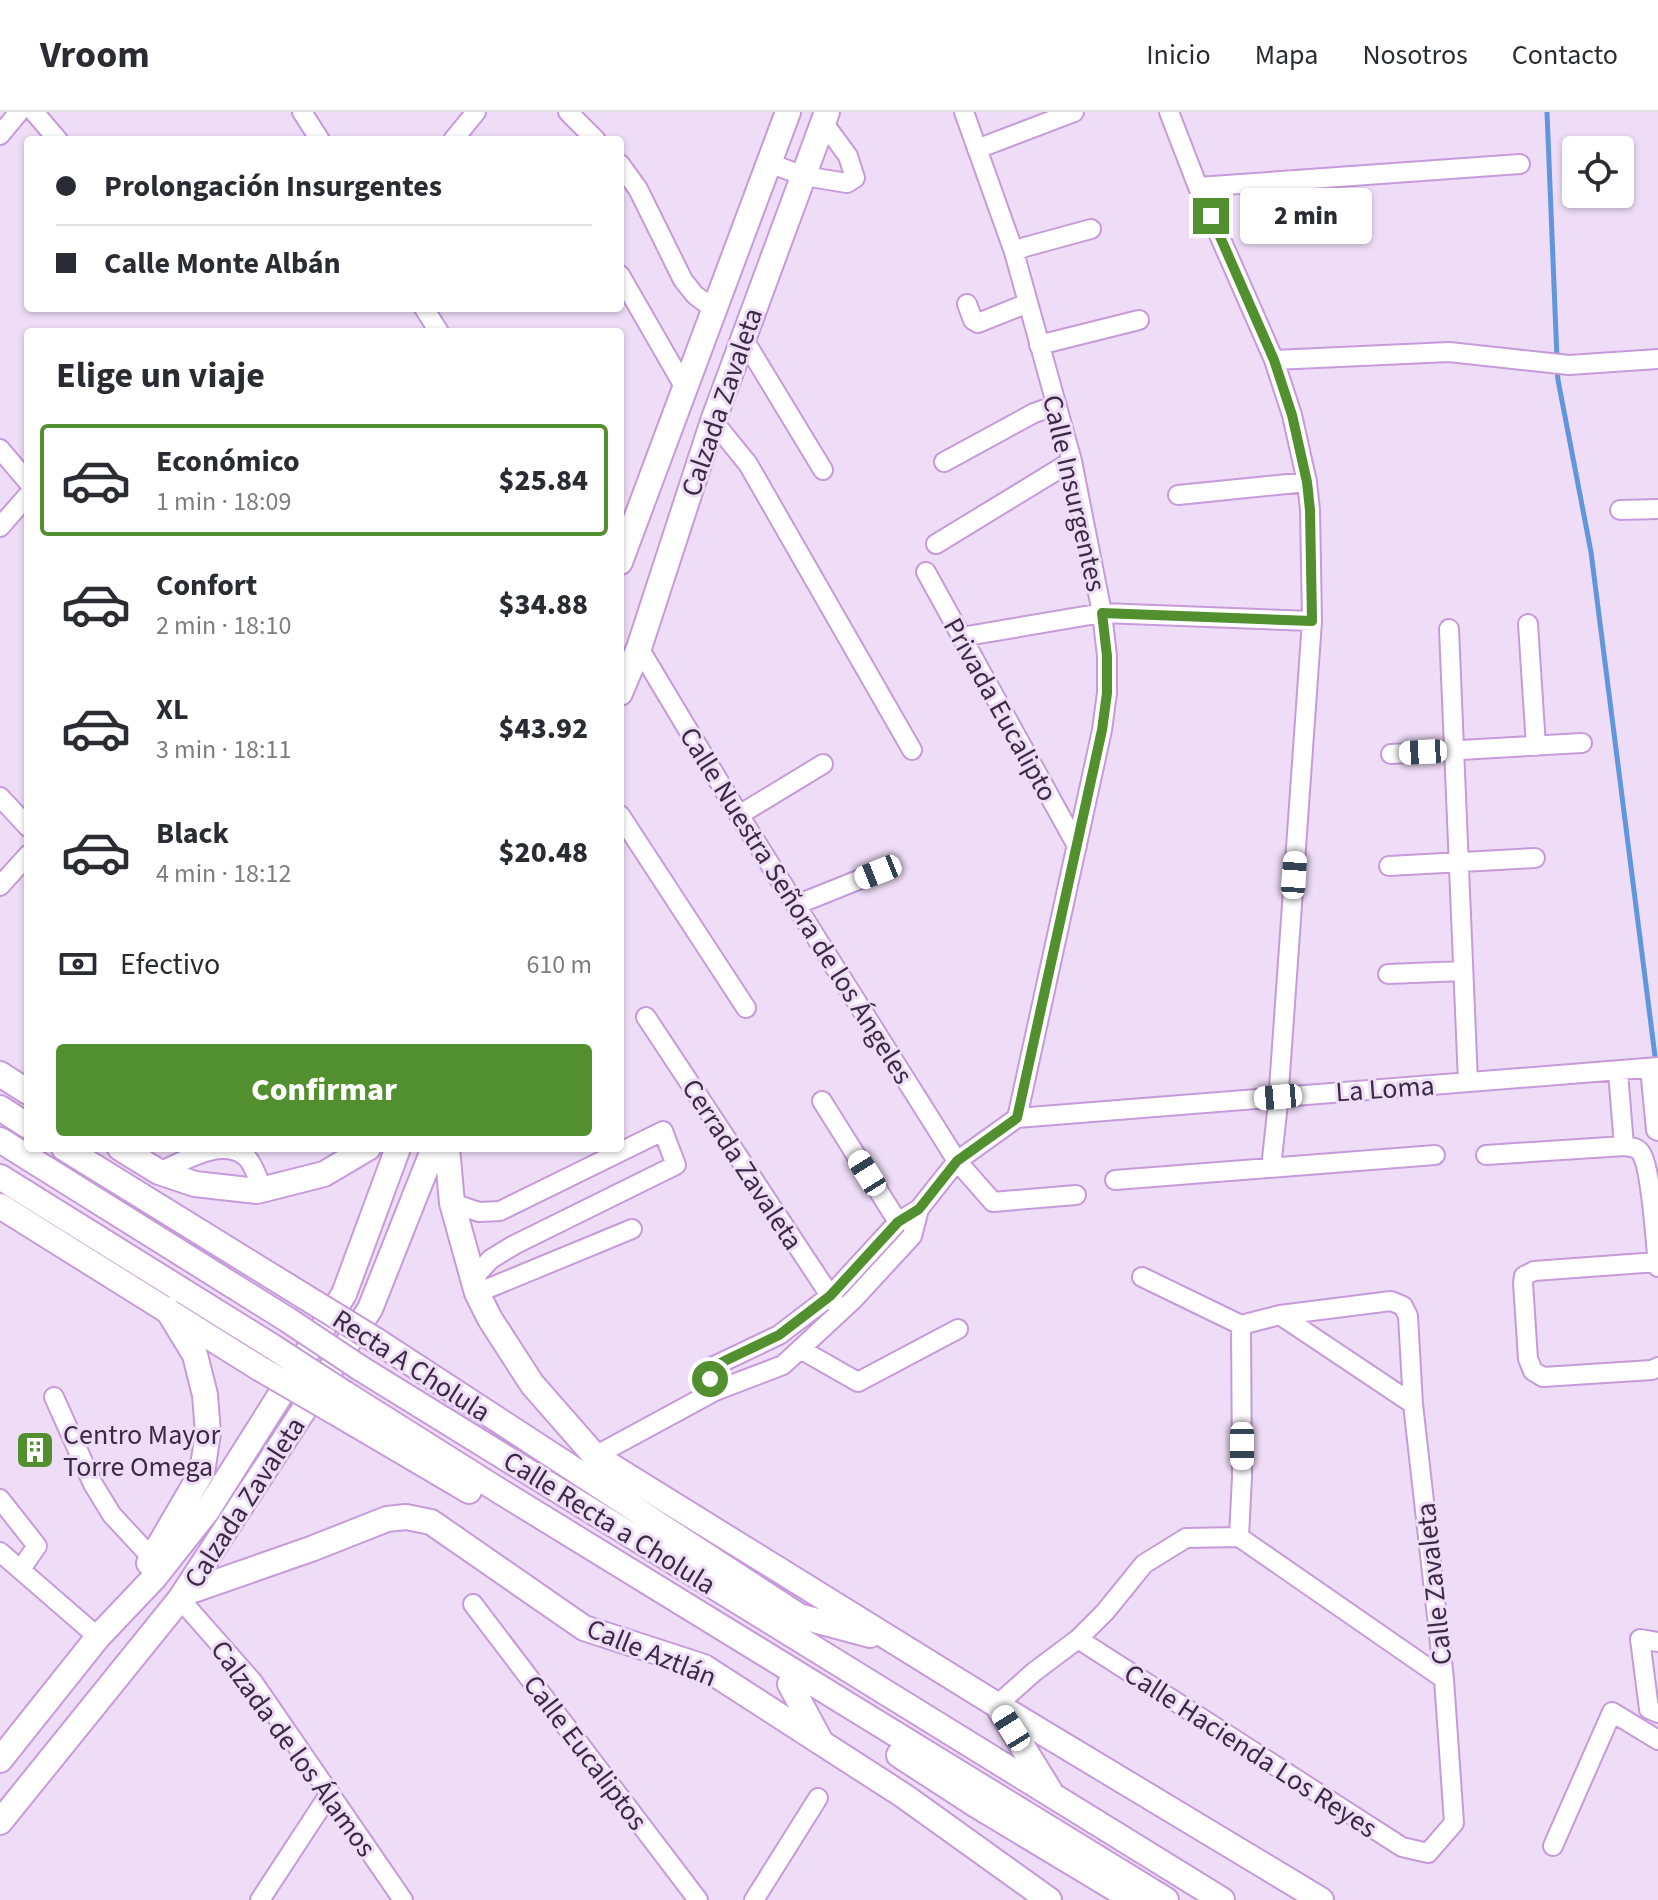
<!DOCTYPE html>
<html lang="es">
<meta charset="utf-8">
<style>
:root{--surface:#fff;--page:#f2f2f3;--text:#2b2b33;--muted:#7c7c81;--line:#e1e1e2;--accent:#528f2e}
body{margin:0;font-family:"Source Sans 3",sans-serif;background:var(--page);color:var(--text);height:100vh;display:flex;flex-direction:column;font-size:30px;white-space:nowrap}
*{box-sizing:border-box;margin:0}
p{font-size:26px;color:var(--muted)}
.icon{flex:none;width:44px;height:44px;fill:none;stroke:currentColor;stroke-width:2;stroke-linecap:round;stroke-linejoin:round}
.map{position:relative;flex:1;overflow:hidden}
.drawer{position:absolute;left:24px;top:216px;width:600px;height:824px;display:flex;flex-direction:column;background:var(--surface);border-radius:8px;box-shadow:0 2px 6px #0004}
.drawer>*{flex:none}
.guide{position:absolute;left:24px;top:24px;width:600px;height:176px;border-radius:8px;box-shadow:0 2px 6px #0004;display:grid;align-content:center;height:176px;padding:0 32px;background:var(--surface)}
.buttons{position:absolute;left:1562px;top:24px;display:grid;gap:16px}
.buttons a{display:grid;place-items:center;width:72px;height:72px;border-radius:8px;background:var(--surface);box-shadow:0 2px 6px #0004;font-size:40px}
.end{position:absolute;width:36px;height:36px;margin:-18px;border:10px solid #528f2e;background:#fff;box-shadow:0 0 0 4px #fff}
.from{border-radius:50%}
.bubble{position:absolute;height:56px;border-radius:8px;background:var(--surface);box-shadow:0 2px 6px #0004;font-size:26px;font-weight:800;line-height:56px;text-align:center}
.car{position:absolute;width:24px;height:48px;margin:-24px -12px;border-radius:10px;box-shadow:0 0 6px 2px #0007;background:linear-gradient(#fff 24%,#345 0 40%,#fff 0 76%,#345 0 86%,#fff 0)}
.guide b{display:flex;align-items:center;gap:28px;height:76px;font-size:30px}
.guide b+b{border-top:2px solid var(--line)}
.guide i{width:20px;height:20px;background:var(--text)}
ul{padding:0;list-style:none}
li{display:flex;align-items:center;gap:24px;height:112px;margin:0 16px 12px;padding:0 16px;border:4px solid transparent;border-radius:8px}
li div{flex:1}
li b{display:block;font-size:30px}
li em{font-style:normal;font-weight:800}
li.on{border-color:var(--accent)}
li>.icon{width:72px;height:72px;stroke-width:1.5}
h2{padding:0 32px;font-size:36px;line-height:96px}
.pay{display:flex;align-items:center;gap:20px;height:88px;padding:0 32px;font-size:30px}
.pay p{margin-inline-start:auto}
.button{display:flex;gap:16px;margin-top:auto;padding:16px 32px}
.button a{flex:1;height:92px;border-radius:8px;background:var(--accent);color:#fff;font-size:32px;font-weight:800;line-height:92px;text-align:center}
header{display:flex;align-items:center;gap:48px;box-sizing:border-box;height:112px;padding:0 40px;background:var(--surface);border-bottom:2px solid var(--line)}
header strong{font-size:38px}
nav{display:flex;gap:44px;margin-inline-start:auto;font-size:28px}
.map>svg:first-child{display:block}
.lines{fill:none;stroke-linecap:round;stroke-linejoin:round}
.stream{stroke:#6196dc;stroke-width:5}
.minor-casing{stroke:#c79ada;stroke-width:22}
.major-casing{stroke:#c79ada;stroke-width:28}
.minor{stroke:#fff;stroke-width:18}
.major{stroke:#fff;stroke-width:24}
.major-bridge-casing{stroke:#c79ada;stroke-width:28;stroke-linecap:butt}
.major-bridge{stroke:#fff;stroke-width:24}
.route{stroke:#528f2e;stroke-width:10}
.labels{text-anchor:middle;stroke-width:6;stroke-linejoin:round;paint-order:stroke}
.street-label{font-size:28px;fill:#3c2a44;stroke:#efddf7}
.poi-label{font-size:28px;fill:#3c2a44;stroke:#efddf7;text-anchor:start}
</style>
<header>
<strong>Vroom</strong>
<nav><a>Inicio</a><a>Mapa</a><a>Nosotros</a><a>Contacto</a></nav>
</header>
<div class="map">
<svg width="1658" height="1788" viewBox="0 0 1658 1788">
<rect width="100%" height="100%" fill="#efddf7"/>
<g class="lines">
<!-- stream -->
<path class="stream" d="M1547,0L1557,247
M1557,257L1558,268L1591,440L1656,952"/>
<defs>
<path id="minor" d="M34,0L58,28
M302,0L320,28
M568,0L596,28
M964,0L1014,140L1072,349L1102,501L1107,544V581L1102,618L1017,1006
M1169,0L1198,75L1274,248L1292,303L1307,370L1310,398L1312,509L1278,991L1271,1056
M0,23L19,0
M453,28L476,0
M977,37L1074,0
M769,51L804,64L847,71L855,66L848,44L823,10
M620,52L638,77L683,168L695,183L715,198
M1198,75L1520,52
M1014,140L1025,135L1091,117
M620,163L685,276
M967,192L973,208L978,211L1028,191
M424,196L439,220
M743,226L823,358
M1039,233L1139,208
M1274,248L1449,240L1569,253L1658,247
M713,309L748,352L912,638
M0,337L28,370
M944,350L1034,301L1057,293
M1178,383L1307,370
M1620,398L1658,397
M0,415L28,383
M936,432L1072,349
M926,460L1077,734
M1528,512L1536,634
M1449,517L1468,970
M961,525L1102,501L1312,509
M639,536L739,703L957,1049L993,1090L1076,1083
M1391,642L1582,631
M0,685L28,715
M620,703L746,896
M739,703L823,652
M1389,754L1535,746
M0,774L28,743
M796,793L878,760
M1388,862L1463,859
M646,905L837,1194
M1650,956L1656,1018L1658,1019
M822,989L898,1110
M1624,1034C1631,1035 1637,1035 1641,1041C1651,1055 1656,1133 1658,1155
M1486,1043L1624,1034L1618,960
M159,1060C183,1050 220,1025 245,1044C253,1050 258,1068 263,1078
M1115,1068L1435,1043
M452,1091L479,1100L500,1099L663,1019L676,1053L514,1133L491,1147L473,1166
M1657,1150L1534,1159L1524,1164L1523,1171L1528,1247L1533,1259L1543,1265L1652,1258L1658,1255
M1142,1165L1241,1213
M477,1181L632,1117
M1280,1203L1413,1292
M800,1237L858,1270L958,1217
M715,1279L710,1267L712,1255L779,1223L830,1184L898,1110L919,1097L957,1049L1017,1006L1658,955
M54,1285L93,1372L112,1403L152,1446
M595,1344L715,1279L783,1253L853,1188L912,1124L919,1097
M0,1387L37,1434L21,1457
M1239,1425L1444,1567
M0,1440L98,1525
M180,1487L253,1570L403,1788
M473,1492L698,1788
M1078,1527L1402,1735L1428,1741L1454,1711L1444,1567L1413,1292L1408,1204L1403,1194L1391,1189L1280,1203L1241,1213
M1658,1530L1640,1527L1649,1597L1658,1601
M997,1593L1034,1560L1078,1527L1105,1500L1144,1452L1186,1426L1239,1425L1242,1365L1241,1213
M1553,1734L1612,1600L1658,1628
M260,1788L330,1681
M754,1788L818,1686"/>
<path id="major" d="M620,450L788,0
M620,581L639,536L713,309L827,0
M0,962L28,980
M0,996L28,1014
M0,1028L288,1208
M64,1036L302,1183
M120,1036L159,1060L195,1072L257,1079L324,1062L368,1036
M447,1036L452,1091L477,1181L490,1207L532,1272L595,1344L997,1593L1321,1788
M0,1065L273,1235
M0,1094L259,1256
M377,1229L799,1504L870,1523
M360,1256L1222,1788
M344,1281L498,1378L1166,1788
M333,1299L469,1379
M149,1451L202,1360L208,1321L205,1283L195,1243L167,1197
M185,1481L311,1437L387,1407L406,1405L431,1410L584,1516L704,1555L904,1684L1049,1788
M790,1572L821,1630
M1000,1598L1050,1679
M899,1643L976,1693L1134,1788
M0,1648L98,1525L154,1466L207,1399L344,1182L398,1036
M0,1710L180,1487L370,1197L434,1036"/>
</defs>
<!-- minor casing -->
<use href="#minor" class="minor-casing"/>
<!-- major casing -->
<use href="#major" class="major-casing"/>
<!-- minor -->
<use href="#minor" class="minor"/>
<!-- major -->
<use href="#major" class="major"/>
<defs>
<path id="major-bridge" d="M302,1183L377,1229
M288,1208L360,1256
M273,1235L344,1281
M259,1256L333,1299"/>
</defs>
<!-- major-bridge casing -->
<use href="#major-bridge" class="major-bridge-casing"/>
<!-- major-bridge -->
<use href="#major-bridge" class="major-bridge"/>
</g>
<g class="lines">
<!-- route -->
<path class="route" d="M710,1267L712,1255L779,1223L830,1184L898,1110L919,1097L957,1049L1017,1006L1102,618L1107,581V544L1102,501L1312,509L1310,398L1307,370L1292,303L1274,248L1211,104"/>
</g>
<!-- icons -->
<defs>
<symbol id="building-square" viewBox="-11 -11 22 22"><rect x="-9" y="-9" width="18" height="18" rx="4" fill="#528f2e" stroke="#efddf7"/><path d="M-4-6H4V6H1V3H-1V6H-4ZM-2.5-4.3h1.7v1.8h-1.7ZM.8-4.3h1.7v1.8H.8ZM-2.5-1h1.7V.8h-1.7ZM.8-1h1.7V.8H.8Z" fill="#fff"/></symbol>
</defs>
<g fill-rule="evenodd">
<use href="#building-square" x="13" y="1316" width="44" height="44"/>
</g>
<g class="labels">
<!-- street labels -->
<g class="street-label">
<text transform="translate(721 290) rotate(-71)" y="10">Calzada Zavaleta</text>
<text transform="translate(1075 381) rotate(77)" y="10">Calle Insurgentes</text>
<text transform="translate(1001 597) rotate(61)" y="10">Privada Eucalipto</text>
<text transform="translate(797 793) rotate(58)" y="10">Calle Nuestra Señora de los Ángeles</text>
<text transform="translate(1385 976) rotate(-4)" y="10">La Loma</text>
<text transform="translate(743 1052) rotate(57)" y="10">Cerrada Zavaleta</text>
<text transform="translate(412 1253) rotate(33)" y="10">Recta A Cholula</text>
<text transform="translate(244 1390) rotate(-57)" y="10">Calzada Zavaleta</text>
<text transform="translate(610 1410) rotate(32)" y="10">Calle Recta a Cholula</text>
<text transform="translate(1433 1472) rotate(-96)" y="10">Calle Zavaleta</text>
<text transform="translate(652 1540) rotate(22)" y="10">Calle Aztlán</text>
<text transform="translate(294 1636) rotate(54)" y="10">Calzada de los Álamos</text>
<text transform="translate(1251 1638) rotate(33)" y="10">Calle Hacienda Los Reyes</text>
<text transform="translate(586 1640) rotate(53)" y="10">Calle Eucaliptos</text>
</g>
<!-- poi labels -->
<g class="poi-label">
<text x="63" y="1332">Centro Mayor<tspan x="63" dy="32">Torre Omega</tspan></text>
</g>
</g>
</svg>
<div class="buttons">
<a><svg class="icon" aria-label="locate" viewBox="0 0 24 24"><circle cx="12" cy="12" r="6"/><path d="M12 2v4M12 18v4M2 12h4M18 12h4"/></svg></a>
</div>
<i class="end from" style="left:710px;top:1267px"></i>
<i class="end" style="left:1211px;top:104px"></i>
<div class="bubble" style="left:1240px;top:76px;width:132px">2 min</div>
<i class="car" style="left:1423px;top:640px;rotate:267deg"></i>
<i class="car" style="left:878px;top:760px;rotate:248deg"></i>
<i class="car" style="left:1294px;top:763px;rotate:4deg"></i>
<i class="car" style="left:1278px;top:985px;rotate:265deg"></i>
<i class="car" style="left:867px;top:1061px;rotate:328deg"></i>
<i class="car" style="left:1242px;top:1334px;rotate:180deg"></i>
<i class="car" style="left:1011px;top:1616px;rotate:328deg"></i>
<div class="guide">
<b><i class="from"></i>Prolongación Insurgentes</b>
<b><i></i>Calle Monte Albán</b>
</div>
<section class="drawer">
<h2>Elige un viaje</h2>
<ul>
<li class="on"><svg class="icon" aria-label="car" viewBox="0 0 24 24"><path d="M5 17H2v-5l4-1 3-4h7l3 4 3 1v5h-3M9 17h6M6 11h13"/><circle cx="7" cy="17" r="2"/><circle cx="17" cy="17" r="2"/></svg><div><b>Económico</b><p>1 min · 18:09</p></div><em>$25.84</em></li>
<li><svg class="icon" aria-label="car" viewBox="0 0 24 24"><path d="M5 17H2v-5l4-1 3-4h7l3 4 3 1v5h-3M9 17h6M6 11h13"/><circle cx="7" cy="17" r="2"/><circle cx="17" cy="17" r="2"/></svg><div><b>Confort</b><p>2 min · 18:10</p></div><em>$34.88</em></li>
<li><svg class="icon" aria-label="car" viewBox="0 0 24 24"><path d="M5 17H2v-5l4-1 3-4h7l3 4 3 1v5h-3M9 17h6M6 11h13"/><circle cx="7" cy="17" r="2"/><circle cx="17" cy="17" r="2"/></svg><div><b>XL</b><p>3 min · 18:11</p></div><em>$43.92</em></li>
<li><svg class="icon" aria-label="car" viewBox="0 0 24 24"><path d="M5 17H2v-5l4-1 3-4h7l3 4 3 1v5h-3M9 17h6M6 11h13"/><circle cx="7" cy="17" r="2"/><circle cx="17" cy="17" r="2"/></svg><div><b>Black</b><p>4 min · 18:12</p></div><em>$20.48</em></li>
</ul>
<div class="pay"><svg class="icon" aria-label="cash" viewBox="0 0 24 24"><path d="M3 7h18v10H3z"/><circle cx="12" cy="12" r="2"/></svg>Efectivo<p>610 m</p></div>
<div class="button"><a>Confirmar</a></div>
</section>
</div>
